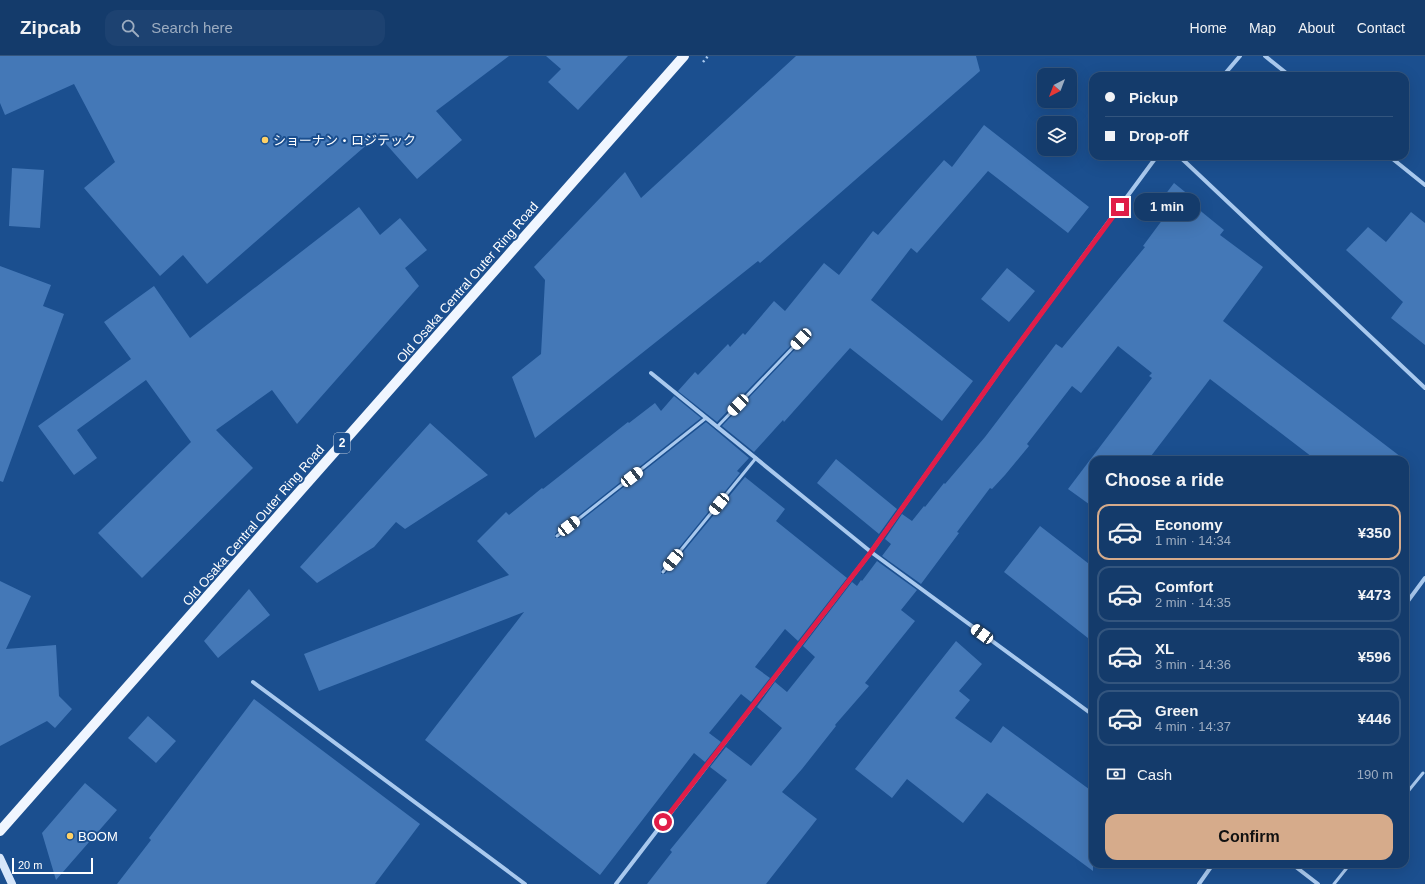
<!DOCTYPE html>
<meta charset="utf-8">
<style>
:root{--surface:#143b6b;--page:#1d4271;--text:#f1f3f6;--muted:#9dadc1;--line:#33557e;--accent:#d6ab8b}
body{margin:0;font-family:Helvetica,"Noto Sans JP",sans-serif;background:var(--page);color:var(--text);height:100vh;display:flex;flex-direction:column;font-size:15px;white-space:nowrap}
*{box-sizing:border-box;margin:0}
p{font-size:13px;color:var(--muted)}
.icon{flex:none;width:22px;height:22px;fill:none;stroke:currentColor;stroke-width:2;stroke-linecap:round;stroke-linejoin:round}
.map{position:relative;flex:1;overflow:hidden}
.side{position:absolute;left:1089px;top:400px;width:320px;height:412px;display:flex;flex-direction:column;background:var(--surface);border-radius:12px;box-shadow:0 4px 16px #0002,0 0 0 1px var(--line)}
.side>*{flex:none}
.guide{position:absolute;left:1089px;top:16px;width:320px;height:88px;border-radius:12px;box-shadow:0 4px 16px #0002,0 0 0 1px var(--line);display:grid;align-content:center;height:88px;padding:0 16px;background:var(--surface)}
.needle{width:26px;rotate:222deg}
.fabs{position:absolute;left:1037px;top:12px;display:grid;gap:8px}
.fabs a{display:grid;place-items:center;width:40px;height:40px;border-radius:8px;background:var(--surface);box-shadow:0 4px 16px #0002,0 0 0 1px var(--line);font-size:20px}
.scale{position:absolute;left:12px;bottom:10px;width:81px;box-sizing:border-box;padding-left:4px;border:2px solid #fff;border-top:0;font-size:11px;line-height:14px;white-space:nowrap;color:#fff;-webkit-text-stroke:3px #1b4f8f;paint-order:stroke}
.end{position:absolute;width:18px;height:18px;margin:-9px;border:5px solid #e11d48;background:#fff;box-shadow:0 0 0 2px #fff}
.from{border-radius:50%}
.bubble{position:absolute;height:28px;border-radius:12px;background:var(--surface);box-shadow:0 4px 16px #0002,0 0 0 1px var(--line);font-size:13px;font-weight:700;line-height:28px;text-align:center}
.car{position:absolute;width:12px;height:24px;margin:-12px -6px;border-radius:5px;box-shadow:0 0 3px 1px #0007;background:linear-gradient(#fff 24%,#345 0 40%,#fff 0 76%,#345 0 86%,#fff 0)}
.guide b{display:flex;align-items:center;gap:14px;height:38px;font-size:15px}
.guide b+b{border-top:1px solid var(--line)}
.guide i{width:10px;height:10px;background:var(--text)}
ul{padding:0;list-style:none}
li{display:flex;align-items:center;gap:12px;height:56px;margin:0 8px 6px;padding:0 8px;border:2px solid var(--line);border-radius:12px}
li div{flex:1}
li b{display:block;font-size:15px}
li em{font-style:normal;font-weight:700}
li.selected{border-color:var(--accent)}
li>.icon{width:36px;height:36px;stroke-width:1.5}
h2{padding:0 16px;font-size:18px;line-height:48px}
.pay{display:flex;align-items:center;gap:10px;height:44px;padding:0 16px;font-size:15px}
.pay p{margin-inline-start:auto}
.cta{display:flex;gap:8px;margin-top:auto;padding:8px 16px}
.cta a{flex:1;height:46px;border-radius:12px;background:var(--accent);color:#111;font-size:16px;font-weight:700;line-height:46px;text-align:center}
header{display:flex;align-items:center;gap:24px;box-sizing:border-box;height:56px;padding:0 20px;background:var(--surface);border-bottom:1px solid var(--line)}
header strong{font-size:19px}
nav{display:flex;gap:22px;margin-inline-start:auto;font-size:14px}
.search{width:280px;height:36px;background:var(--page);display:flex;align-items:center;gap:10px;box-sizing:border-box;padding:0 14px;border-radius:12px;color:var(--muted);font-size:15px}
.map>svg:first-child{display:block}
.building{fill:#4478b7}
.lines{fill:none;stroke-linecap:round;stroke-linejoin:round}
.path{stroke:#a9c9ee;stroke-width:2.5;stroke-dasharray:2 3;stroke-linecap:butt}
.lane{stroke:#a9c9ee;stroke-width:3}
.street{stroke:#a9c9ee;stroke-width:4}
.secondary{stroke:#d6e6fa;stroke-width:8}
.primary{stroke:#f0f6ff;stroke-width:10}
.route{stroke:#e11d48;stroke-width:5}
.poi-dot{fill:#ffd166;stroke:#1b4f8f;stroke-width:1.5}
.labels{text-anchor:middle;stroke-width:4;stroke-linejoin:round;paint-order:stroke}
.shield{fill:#1b4f8f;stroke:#bbcadd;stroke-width:1}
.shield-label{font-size:12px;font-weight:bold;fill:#fff}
.poi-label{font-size:13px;fill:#fff;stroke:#1b4f8f;text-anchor:start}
.street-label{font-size:13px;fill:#fff;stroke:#1b4f8f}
</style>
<header>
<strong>Zipcab</strong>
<div class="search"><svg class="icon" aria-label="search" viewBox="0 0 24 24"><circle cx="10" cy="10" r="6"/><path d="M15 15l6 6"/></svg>Search here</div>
<nav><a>Home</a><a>Map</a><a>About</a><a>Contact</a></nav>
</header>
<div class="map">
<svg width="1425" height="828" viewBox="0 0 1425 828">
<rect width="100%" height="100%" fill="#1b4f8f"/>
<!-- building -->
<path class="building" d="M0,0H509L436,55L462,84L417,123L378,79L207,228L183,199L160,220L84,132L115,106L74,28L5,59L0,47Z
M546,0H628L578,54L548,26L561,13Z
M796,0H976L980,15L760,207L758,205L535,382L512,321L541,298L545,224L534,211L625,116L641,142Z
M984,69L1089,151L1068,177L988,115L917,197L911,192L871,244L973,325L942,365L850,292L784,366L783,364L754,396L722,370L803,285L804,282L801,280L799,281L717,366L678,335L695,316L698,319L728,288L730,291L743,277L745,279L774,245L785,255L824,207L839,219L873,175L878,179L944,104L952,111Z
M12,112L44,114L40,172L9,170Z
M1174,127L1195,144L1192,148L1224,174L1220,179L1263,211L1223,265L1405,404H1316L1210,323L1148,404H1093V451L1068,433L1152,322L1149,320L1152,317L1118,290L1081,337L1072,330L1027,388L1029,390L1005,419L992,433L990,432L957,476L959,477L921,528L882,500L891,488L885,483L902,458L912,465L924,450L925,451L944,427L945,428L985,381L1056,288L1062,292L1145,191L1143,190L1163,163L1152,156Z
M359,151L380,179L400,162L427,194L405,212L419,230L297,368L272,334L216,374L253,412L142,522L98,477L191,386L146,324L77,374L97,402L74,419L38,370L131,303L104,266L154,230L190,282Z
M1411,156L1425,167V289L1391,262L1403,246L1346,194L1368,171L1386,186Z
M0,210L51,229L43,250L64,258L3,426L0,425Z
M1007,212L1035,235L1009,266L981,243Z
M674,340L701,362L555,478V482H559L706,366L749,402L737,415L740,417L661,514V518H665L745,421L785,453L776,465L847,522L798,585L785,573L755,611L770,622L751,646L741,638L709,677L721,686L705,706L694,697L600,819L425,684L524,556L319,635L304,598L509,519L477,485L506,456L509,459L542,432L543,433L628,366L629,367L655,347L661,355Z
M430,367L488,419L405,473L396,466L374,491L317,527L300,511Z
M836,403L897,453L879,478L817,427Z
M1040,470L1093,511V586L1004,516Z
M877,505L917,534L901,554L915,565L865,627L869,630L835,669L836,670L802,713L782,736L817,763L766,828H647L672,796L670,794L727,724L710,711L726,691L751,710L782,672L757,651L775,626L787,636L815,601L803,590L852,526L857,530L861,524L862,525Z
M0,525L31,540L6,593L56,589L59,640L72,653L55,672L47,665L0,690Z
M249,533L270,559L218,602L204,585Z
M956,585L982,608L959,635L970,644L955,662L991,687L1003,670L1093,736V815L987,737L963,767L907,723L892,742L855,713Z
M254,643L420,768L375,828H117L151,784L149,782Z
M148,660L176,685L156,707L128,682Z
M85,727L117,754L56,824L42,777Z"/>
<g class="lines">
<!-- path -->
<path class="path" d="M703,6L708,0"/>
<!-- lane -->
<path class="lane" d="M717,371L801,283
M557,480L706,362
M663,516L756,402
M1405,739L1423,717
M1334,828L1350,808"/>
<!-- street -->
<path class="street" d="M1265,0L1290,20
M1223,20L1240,0
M1179,100L1425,332
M1389,100L1425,129
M651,317L871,496L1093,659
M1405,549L1425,522
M253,626L525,828
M1292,808L1318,828
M616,828L871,496L1007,304L1157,100
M1199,828L1213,808"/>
<!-- secondary -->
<path class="secondary" d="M0,802L12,828"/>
<!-- primary -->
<path class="primary" d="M0,775L684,0"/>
</g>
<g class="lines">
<!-- route -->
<path class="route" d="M663,766L871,496L1007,304L1120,151"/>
</g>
<!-- markers -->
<g class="poi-dot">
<circle cx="265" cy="84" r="4"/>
<circle cx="70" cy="780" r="4"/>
</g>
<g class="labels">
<!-- shield labels -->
<rect class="shield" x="334" y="377" width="16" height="20" rx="3"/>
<g class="shield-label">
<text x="342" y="391">2</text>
</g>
<!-- poi labels -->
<g class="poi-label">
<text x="273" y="89">ショーナン・ロジテック</text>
<text x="78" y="785">BOOM</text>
</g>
<!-- street labels -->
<g class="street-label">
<text transform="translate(467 226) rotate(-49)" y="5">Old Osaka Central Outer Ring Road</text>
<text transform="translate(253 469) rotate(-49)" y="5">Old Osaka Central Outer Ring Road</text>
</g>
</g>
</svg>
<div class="fabs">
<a><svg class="needle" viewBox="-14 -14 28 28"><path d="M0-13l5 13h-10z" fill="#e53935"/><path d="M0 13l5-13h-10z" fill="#9dadc1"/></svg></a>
<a><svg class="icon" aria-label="layers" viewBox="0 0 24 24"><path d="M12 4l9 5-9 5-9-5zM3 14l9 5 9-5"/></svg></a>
</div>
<div class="scale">20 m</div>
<i class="end from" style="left:663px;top:766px"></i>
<i class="end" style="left:1120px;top:151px"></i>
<div class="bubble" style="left:1134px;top:137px;width:66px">1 min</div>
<i class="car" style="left:801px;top:283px;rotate:223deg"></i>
<i class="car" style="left:738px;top:349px;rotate:224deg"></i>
<i class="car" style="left:632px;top:421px;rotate:52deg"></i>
<i class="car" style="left:719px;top:448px;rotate:219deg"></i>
<i class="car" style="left:569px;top:470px;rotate:52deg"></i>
<i class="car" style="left:673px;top:504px;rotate:219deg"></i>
<i class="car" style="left:982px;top:578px;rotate:306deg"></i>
<div class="guide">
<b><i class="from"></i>Pickup</b>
<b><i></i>Drop-off</b>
</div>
<section class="side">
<h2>Choose a ride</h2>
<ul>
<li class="selected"><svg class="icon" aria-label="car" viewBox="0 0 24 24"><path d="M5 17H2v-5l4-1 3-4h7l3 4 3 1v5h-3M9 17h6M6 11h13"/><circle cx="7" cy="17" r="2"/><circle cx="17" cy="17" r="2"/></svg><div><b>Economy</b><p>1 min · 14:34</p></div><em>¥350</em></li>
<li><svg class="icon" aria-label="car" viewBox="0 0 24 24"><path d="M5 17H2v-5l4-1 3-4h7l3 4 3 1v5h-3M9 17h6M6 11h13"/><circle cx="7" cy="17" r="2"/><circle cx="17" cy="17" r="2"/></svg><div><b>Comfort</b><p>2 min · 14:35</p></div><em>¥473</em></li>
<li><svg class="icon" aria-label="car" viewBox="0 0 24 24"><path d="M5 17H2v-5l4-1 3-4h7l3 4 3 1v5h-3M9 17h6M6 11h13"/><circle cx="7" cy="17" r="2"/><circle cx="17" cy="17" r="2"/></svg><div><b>XL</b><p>3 min · 14:36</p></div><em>¥596</em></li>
<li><svg class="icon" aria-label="car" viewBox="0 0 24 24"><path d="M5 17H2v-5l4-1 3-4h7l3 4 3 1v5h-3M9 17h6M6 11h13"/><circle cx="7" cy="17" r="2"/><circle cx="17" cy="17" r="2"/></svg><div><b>Green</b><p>4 min · 14:37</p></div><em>¥446</em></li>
</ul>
<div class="pay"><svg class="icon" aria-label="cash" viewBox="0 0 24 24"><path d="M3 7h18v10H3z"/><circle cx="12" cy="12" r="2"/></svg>Cash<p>190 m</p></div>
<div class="cta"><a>Confirm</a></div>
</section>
</div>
